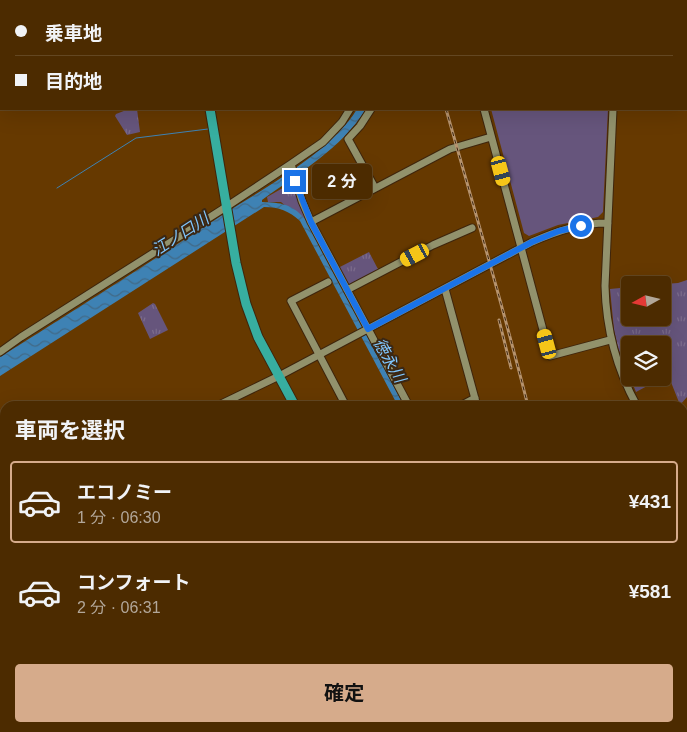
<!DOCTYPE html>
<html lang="ja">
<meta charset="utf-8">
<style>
:root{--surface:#4c2b00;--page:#56370f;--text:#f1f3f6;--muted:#b2a799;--line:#634722;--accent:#d6ab8b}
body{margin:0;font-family:Arial,"Noto Sans JP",sans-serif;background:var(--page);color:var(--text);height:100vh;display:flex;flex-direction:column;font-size:19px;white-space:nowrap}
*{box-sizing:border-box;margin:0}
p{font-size:16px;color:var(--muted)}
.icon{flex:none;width:28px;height:28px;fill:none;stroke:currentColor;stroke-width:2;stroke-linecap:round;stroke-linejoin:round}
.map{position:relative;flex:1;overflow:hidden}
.details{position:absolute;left:0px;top:401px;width:688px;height:331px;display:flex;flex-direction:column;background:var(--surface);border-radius:15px 15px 0 0;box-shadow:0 5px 20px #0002,0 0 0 1px var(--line)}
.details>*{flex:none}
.hud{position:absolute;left:0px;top:0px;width:688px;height:110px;box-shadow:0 5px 20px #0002,0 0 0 1px var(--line);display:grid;align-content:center;height:110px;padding:0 15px;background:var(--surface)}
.needle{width:32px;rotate:262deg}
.tools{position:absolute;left:621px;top:276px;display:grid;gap:10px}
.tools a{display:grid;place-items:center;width:50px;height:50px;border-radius:5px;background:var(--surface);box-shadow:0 5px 20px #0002,0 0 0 1px var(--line);font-size:25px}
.end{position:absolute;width:22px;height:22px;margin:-11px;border:6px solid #1a73e8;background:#fff;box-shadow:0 0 0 2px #fff}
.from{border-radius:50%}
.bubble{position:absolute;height:35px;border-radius:5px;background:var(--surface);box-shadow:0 5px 20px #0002,0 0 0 1px var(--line);font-size:16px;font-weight:700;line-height:35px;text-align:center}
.car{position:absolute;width:15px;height:30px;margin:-15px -8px;border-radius:6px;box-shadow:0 0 4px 1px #0007;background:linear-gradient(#f5c518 24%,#345 0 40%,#f5c518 0 76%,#345 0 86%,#f5c518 0)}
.hud b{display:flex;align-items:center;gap:18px;height:48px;font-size:19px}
.hud b+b{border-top:1px solid var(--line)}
.hud i{width:12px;height:12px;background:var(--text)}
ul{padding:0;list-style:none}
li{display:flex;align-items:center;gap:15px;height:82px;margin:0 10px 8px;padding:0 5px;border:2px solid transparent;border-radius:5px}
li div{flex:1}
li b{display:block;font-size:19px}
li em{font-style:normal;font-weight:700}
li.on{border-color:var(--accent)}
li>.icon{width:45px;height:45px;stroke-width:1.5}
h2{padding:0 15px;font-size:22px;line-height:60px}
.cta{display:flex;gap:10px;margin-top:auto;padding:10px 15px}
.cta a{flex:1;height:58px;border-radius:5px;background:var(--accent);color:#111;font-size:20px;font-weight:700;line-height:58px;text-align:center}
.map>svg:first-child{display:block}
.grass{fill:url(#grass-tufts)}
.pitch{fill:#66557c}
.water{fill:url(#water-waves)}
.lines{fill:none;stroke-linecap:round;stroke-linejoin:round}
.stream{stroke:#3e82b4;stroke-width:1}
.secondary-casing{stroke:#3e250c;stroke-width:9}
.highway-casing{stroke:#3e250c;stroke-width:11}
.secondary{stroke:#92926c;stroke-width:7}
.highway{stroke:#37aea0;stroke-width:9}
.rail-casing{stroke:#b6936e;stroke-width:3}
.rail{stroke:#3b2713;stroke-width:1;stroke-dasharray:4;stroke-linecap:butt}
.route{stroke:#1a73e8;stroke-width:6}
.labels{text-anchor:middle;stroke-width:4;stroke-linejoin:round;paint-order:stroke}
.water-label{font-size:16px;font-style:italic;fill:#80c7ff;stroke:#3b2713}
</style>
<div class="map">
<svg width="687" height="732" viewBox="0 0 687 732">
<defs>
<pattern id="grass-tufts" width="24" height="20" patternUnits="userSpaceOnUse" patternTransform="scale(1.25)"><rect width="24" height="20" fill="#66557c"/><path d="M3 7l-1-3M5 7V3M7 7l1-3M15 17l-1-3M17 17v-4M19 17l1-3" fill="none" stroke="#7c6c8c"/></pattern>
<pattern id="water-waves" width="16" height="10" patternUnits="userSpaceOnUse" patternTransform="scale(1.25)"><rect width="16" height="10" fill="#3e82b4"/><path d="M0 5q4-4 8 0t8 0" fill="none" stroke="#416a88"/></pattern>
</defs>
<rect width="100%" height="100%" fill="#663900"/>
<!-- grass -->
<path class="grass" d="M129,109H137L140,132L127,135L115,116L116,114Z
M295,181L311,222L307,224L281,202H268L267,197Z
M369,252L380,273L347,290L336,269Z
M687,280V397L680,405L669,377H662V345H630V378H662L636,392L618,348L614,330L610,289L630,287V318H662V285H651L678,283Z
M153,303L155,304L168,330L150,339L138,313Z"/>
<!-- pitch -->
<path class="pitch" d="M491,109H608L603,212L598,217L558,225L529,236L524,233Z
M674,346L687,350V376L678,375L668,356L669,349Z"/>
<!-- water -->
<path class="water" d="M357,109H366C341,149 300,172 262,200V202C281,203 291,203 305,219L404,406H398L300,221C289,211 279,207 264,207L0,376V357C75,310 150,262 224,214C266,187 332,151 357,109Z
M687,605V684L683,681L682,607Z"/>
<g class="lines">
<!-- stream -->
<path class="stream" d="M57,188L136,138L208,129
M682,470L687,468
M682,595L687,593"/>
<defs>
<path id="secondary" d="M455,0V1
M618,1V0
M686,68L687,69
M0,97L1,96
M371,109L360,126L348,139L375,188
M484,109L550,356L610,340
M613,109L605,286C606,330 616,368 637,406
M291,164L302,201L311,222L409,406
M311,222L450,149L491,137
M328,282L291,301L346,406
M445,289L477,406
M347,290L433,245L472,228
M0,352L21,337L226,207L291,164L323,142L342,122L350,109
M217,406L279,376L532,242C557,231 581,223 608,223
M460,406L475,398
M682,489L687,497
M0,509L5,507
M682,551L687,549
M682,560L687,557
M138,728V732
M431,732L436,728
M441,732L446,728"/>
<path id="highway" d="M192,0V1
M210,109L236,263L246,304L258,337L295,406
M550,728L558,732"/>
</defs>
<!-- secondary casing -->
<use href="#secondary" class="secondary-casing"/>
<!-- highway casing -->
<use href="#highway" class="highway-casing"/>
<!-- secondary -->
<use href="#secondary" class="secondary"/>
<!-- highway -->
<use href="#highway" class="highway"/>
<defs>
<path id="rail" d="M418,0V1
M446,109C474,208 503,306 528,406
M499,320L511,368
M682,698L687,703"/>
</defs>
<!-- rail casing -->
<use href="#rail" class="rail-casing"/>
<!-- rail -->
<use href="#rail" class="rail"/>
</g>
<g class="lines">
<!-- route -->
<path class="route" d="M295,181L311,222L368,329L532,242L559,231L581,226"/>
</g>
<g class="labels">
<!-- water labels -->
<g class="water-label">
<text transform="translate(180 234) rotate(-33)" y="6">江ノ口川</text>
<text transform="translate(390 360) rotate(61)" y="6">徳永川</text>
</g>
</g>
</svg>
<div class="tools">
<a><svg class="needle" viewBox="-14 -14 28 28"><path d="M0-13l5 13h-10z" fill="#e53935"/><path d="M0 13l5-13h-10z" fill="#b2a799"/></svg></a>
<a><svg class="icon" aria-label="layers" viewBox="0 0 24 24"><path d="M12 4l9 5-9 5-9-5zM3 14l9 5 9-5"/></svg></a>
</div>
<i class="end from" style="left:581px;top:226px"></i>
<i class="end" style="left:295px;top:181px"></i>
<div class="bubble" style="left:312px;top:164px;width:60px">2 分</div>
<i class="car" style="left:501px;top:171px;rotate:165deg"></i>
<i class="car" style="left:415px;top:255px;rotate:242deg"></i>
<i class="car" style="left:547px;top:344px;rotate:345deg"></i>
<div class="hud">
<b><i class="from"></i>乗車地</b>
<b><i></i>目的地</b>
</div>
<section class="details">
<h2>車両を選択</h2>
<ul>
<li class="on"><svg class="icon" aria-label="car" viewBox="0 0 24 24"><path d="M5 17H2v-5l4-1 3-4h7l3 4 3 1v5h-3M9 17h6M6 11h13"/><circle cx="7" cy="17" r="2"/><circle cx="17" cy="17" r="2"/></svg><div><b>エコノミー</b><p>1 分 · 06:30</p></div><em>¥431</em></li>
<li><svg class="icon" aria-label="car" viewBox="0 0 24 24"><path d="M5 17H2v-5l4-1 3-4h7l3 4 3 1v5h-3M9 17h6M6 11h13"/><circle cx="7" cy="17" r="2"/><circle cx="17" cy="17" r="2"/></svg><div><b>コンフォート</b><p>2 分 · 06:31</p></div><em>¥581</em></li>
</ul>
<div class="cta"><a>確定</a></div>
</section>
</div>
